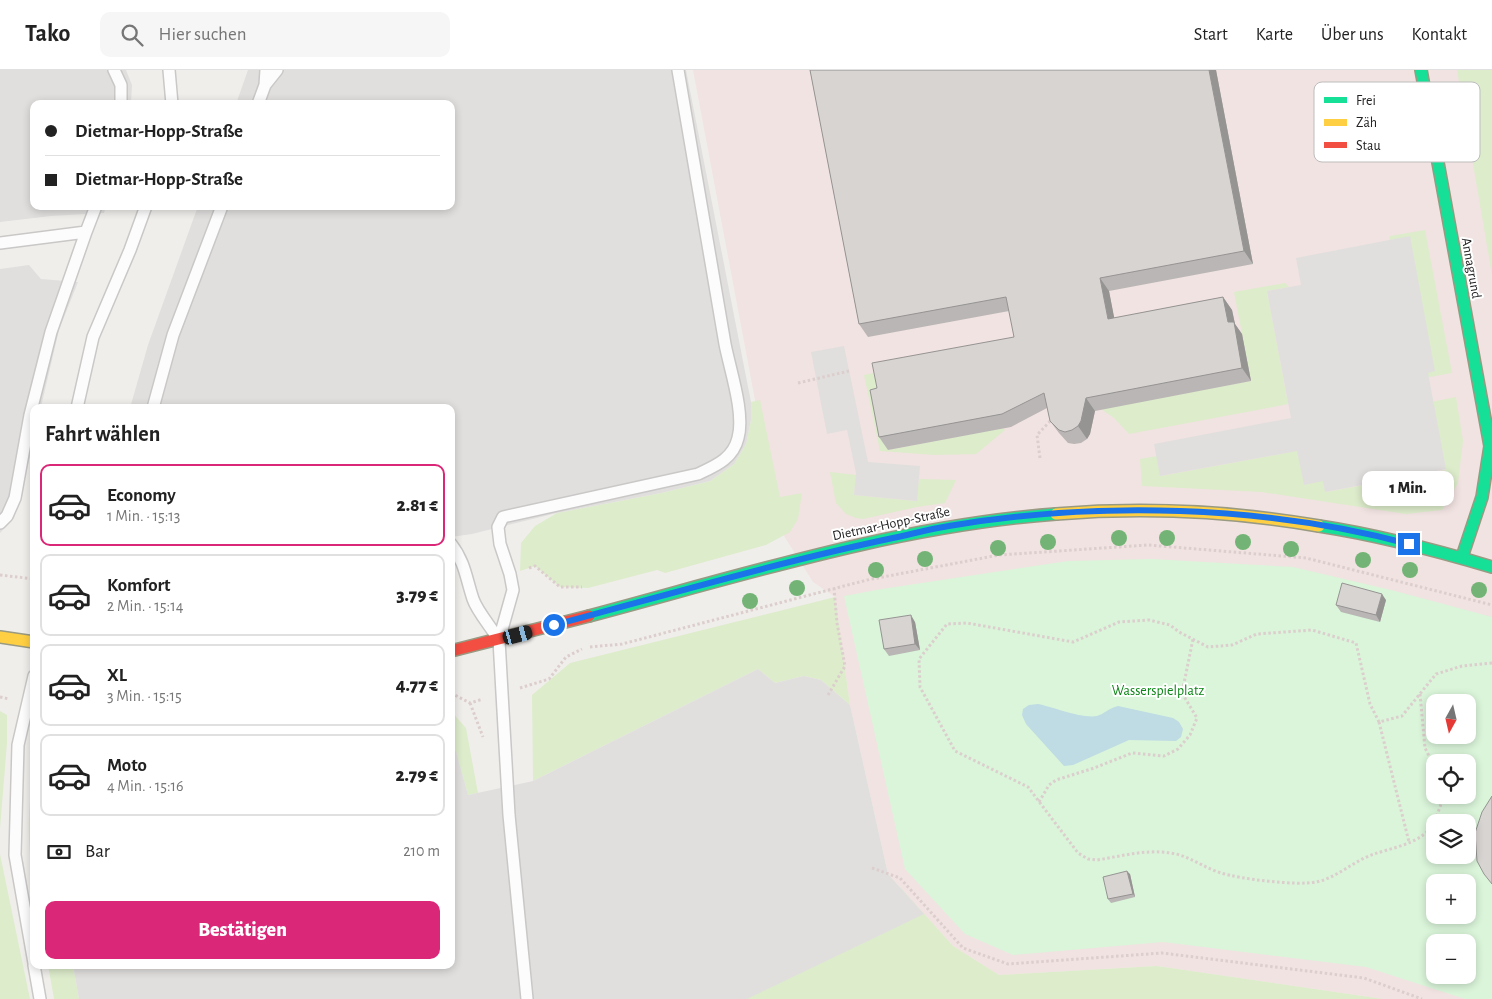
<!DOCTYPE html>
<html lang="de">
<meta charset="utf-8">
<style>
:root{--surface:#fff;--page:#f6f6f6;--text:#222;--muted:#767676;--line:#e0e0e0;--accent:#db2777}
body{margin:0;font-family:"Alegreya Sans",sans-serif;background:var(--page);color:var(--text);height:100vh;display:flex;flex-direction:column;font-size:19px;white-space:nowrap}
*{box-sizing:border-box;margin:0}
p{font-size:16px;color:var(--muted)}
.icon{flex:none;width:28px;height:28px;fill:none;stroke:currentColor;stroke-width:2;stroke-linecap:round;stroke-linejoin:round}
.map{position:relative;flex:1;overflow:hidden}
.details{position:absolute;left:30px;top:334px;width:425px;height:565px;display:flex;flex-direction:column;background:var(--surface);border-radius:10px;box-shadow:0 2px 8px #0003}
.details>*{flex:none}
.top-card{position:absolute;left:30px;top:30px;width:425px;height:110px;border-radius:10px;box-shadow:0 2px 8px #0003;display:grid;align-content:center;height:110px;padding:0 15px;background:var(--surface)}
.needle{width:32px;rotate:188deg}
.fabs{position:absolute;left:1426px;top:624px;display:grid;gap:10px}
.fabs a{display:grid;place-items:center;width:50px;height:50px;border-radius:10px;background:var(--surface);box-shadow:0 2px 8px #0003;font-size:25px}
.end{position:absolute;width:22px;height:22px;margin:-11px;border:6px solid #1a73e8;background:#fff;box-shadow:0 0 0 2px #fff}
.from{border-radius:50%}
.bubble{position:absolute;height:35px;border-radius:10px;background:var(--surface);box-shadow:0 2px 8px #0003;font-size:16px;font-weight:800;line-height:35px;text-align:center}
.car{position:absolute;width:15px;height:30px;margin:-15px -8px;border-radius:6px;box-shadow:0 0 4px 1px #0007;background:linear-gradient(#222 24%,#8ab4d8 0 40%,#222 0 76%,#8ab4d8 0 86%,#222 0)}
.top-card b{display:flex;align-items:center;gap:18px;height:48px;font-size:19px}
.top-card b+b{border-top:1px solid var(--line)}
.top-card i{width:12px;height:12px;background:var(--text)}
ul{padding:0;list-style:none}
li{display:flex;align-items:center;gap:15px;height:82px;margin:0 10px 8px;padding:0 5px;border:2px solid var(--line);border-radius:10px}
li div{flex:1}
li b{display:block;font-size:19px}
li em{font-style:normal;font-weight:800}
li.selected{border-color:var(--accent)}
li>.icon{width:45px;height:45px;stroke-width:1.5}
h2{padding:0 15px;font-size:22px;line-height:60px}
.pay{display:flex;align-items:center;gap:12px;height:55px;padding:0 15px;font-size:19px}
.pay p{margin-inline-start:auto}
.cta{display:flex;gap:10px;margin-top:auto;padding:10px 15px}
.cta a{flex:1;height:58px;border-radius:10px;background:var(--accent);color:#fff;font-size:20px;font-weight:800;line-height:58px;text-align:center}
header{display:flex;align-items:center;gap:30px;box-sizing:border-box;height:70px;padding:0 25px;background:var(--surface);border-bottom:1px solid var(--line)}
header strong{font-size:24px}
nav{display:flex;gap:28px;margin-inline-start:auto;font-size:18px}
.search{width:350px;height:45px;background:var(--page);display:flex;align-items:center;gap:12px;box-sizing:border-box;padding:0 18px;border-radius:10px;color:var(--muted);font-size:19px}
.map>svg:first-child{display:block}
.commercial{fill:#f1e3e1;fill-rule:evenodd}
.grass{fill:#ddeccb}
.park{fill:#daf5da;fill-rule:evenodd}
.parking{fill:#e0dfde}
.water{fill:#bfdbe3}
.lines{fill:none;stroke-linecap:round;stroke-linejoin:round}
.lane-casing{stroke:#c9c8c7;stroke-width:14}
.fast-casing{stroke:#999a82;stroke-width:14}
.slow-casing{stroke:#999a82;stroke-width:14}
.jam-casing{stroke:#999a82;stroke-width:14}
.path{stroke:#dccecd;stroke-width:3;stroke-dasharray:2.5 2.5;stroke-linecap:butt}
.lane{stroke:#fdfcfc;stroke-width:11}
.fast{stroke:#16e098;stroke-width:11}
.slow{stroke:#ffcf43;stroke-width:11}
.jam{stroke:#f24e42;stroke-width:11}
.tree{fill:#73b476}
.wall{fill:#b9b6b5}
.shaded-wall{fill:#969493}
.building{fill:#d7d4d2;stroke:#969493}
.route{stroke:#1a73e8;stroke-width:6}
.labels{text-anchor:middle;stroke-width:4;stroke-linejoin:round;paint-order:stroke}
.street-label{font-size:14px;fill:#222;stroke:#fff}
.park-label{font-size:14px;fill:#0c8416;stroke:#fff}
.key{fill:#fff;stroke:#bdbdbd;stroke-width:1}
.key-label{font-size:14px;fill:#222}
</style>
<header>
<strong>Tako</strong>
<div class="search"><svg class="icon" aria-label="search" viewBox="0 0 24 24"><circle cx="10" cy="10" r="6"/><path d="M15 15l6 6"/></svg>Hier suchen</div>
<nav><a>Start</a><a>Karte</a><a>Über uns</a><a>Kontakt</a></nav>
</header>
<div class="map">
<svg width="1492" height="929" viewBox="0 0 1492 929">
<rect width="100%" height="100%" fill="#f0eeeb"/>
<!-- commercial -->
<path class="commercial" d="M693,0H1492V929H1383L1157,896L999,905L953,876L888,804L850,635L835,527L813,512L779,458ZM1435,632H1468V665H1435ZM1435,692H1468V725H1435ZM1435,752H1468V785H1435ZM1435,812H1468V845H1435ZM1435,872H1468V905H1435Z"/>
<!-- grass -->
<path class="grass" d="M1457,0H1492V205Z
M1425,160L1452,303L1418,309L1410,167L1389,170L1390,166Z
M1285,213L1289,217L1267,221L1287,328L1305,331L1129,364L1114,348L1101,339L1251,311L1234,222Z
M874,303L888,380L1003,358L1005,360L976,384L935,385L880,381L864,305Z
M1456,327L1463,371L1458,413L1442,440L1406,444L1261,422L1142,416L1140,389L1157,386L1161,406L1291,382L1287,361L1324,411L1326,422L1446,400L1434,337L1416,335Z
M760,330L780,427L802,423L798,449L790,462L766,475L665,503L657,500L588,518L560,517L535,496L520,501L521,473L535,456L557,443L661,423L710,411L734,394L746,374L751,350V332Z
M830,402L856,405L854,425L916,431L919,409L956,410L945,433L917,437L863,449L856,448L846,444L836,433Z
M835,527L850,635L821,610L804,606L775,613L758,599L533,711L532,625L570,593Z
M0,641L7,645V673L0,759Z
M451,641L466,658L478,723L468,725L456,682L451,684Z
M34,702V813C27,777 27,738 34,702Z
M0,784L30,929H0Z
M900,817L953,876L999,905L1157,896L1383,929H667Z
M48,895H73L79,929H54Z"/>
<!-- park -->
<path class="park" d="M1152,489L1293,497L1395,521L1492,547V929H1465L1366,897L1163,872L1013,885L965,864L905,799L844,526L882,519L1068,491ZM1435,632H1468V665H1435ZM1435,692H1468V725H1435ZM1435,752H1468V785H1435ZM1435,812H1468V845H1435ZM1435,872H1468V905H1435Z"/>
<!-- parking -->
<path class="parking" d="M0,0H126L132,15L131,34H34V136H106L104,143L51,146L0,152Z
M248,0H686L751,332V350L746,374L734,394L710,411L661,423L557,443L472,464L451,467V338H130L148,275L198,136H451V34H236Z
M1410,166L1435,301L1428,303L1446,399L1325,422L1323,411L1304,415L1297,381L1160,406L1154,374L1291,348L1267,221L1301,215L1296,188Z
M29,195L41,209L78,212L59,260L41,337L34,338V371L14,448L0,463V199Z
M844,276L868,392L920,396L917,431L854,425L856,403L847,360L827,364L811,282Z
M758,599L775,613L804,606L821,610L850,635L888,804L924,844L747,929H79L73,895H451V684L456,681L468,725L533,711Z"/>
<!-- water -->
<path class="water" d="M1038,634C1053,637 1082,649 1097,646C1104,644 1109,638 1118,636L1173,648L1179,652L1183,659L1181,667L1176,671L1129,670L1073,695L1064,696L1026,654L1022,645L1023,639L1029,635Z"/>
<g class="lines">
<defs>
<path id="lane" d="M114,0L121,15V34
M169,0L172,34
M265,15L277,0
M258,34L265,15L266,0
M86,162L96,136
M0,173L86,162L51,262L30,345L15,428L7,446L0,453
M77,338L93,267L130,180L146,136
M153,338L173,265L222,136
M451,474C465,492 466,508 473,529C477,541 491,557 498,569
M34,606L18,675L15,785L34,893
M34,895L40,929
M527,929L509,745L502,623L499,570L513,520L510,504L500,474L498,457L503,447L698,404C715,396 733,389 738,368C745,343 730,300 725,274C709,183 694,91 678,0"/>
<path id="fast" d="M1421,0L1490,376L1482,427L1462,487
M1319,456C1378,465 1435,480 1492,497
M589,546C743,505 896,456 1056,444"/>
<path id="slow" d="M1056,444C1143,437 1232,441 1319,456
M0,567L34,572"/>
<path id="jam" d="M451,581L589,546"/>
</defs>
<!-- lane casing -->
<use href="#lane" class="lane-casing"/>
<!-- fast casing -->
<use href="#fast" class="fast-casing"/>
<!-- slow casing -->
<use href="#slow" class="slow-casing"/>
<!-- jam casing -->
<use href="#jam" class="jam-casing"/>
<!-- path -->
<path class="path" d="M798,313L849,301
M1040,388L1037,365L1053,348
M529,498L535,496L560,517H582
M0,505L34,509
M590,577L622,574L867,510L999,485L1148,475L1306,488L1492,535
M520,618L549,609L566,587L582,579
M451,623L470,633L483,629
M1420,624L1425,678L1435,698
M828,625L845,596L837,553L834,518
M0,627L9,629
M470,633L483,667
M1379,652L1409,772
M1444,725C1440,737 1434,758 1423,765C1410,775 1389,779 1374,784C1353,791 1337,808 1316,812C1297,816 1240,809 1221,803C1205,798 1192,788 1176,784C1149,778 1123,786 1097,790L1088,789L1078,783L1028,717L955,681L920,617L919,589L947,554L967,553L1073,572L1119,552L1149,550L1170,555L1179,562L1208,577L1232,575L1257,564L1312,560L1356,573L1370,634L1379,652L1402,646L1436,604L1462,596L1492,593
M1039,732L1049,715L1056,710L1094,698L1132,683L1164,686L1178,679L1190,665L1197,648L1182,623L1193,569
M872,798L900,808L963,878L1008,894L1162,883L1364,908L1422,929"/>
<!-- lane -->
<use href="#lane" class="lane"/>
<!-- fast -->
<use href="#fast" class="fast"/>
<!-- slow -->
<use href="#slow" class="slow"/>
<!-- jam -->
<use href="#jam" class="jam"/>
</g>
<!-- trees -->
<g class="tree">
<circle cx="1119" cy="468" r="8"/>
<circle cx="1167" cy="468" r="8"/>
<circle cx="1048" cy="472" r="8"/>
<circle cx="1243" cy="472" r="8"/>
<circle cx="998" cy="478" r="8"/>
<circle cx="1291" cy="479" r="8"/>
<circle cx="925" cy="489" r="8"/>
<circle cx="1363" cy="490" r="8"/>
<circle cx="876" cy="500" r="8"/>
<circle cx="1410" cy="500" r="8"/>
<circle cx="797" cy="518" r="8"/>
<circle cx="1479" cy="520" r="8"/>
<circle cx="750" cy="531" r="8"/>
</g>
<!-- wall -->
<path class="wall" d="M810,0H1216L1253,194L1109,221L1114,248L1223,227L1232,240L1235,254L1242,264L1251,311L1095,341L1090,364L1087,369L1081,373L1074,374L1068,373L1059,363L1050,351L1047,338L1011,357L888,380L879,367L1014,267L1009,241L868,267L859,254Z
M1386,530L1380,552L1341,542L1336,535Z
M915,552L920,580L889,586L884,579Z
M1130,804L1135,827L1111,833L1108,829Z"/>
<!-- shaded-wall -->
<path class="shaded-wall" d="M1209,0H1216L1253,194L1244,181Z
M1100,208L1109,221L1117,262L1108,249Z
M1223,227L1232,240L1235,254L1242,264L1251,311L1242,298L1228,252Z
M1086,328L1095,341L1090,364L1087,369L1078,356Z
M1382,524L1386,530L1380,552L1376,545Z
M911,545L915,552L920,580L915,574Z
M1127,801L1130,804L1135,827L1133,824Z"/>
<!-- building -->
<path class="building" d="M810,0H1209L1244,181L1100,208L1108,249L1223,227L1228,252H1234L1242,298L1086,328L1081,351L1078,356L1072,360L1065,362L1059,360L1050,351L1044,323L1002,344L879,367L870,320L877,318L872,293L1014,267L1006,227L859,254Z
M1342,513L1382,524L1376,545L1336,535Z
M911,545L915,574L884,579L879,550Z
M1492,726V814L1484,804L1477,791L1475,763L1482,742Z
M1127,801L1133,824L1108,829L1103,807Z"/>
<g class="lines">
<!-- route -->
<path class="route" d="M554,555C667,525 779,492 893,468C912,464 930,459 949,456C1096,431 1265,435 1409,474"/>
</g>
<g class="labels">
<!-- street labels -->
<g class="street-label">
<text transform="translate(1472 198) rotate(80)" y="5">Annagrund</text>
<text transform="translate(891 453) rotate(-12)" y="5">Dietmar-Hopp-Straße</text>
</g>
<!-- park labels -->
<g class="park-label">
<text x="1158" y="625">Wasserspielplatz</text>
</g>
</g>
<!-- legend -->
<rect x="1314" y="12" width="166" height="80" rx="8" class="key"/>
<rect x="1324" y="27" width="23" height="6" fill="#16e098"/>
<rect x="1324" y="49" width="23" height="7" fill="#ffcf43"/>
<rect x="1324" y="72" width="23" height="6" fill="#f24e42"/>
<g class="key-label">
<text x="1356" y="35">Frei</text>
<text x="1356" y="57">Zäh</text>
<text x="1356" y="80">Stau</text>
</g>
</svg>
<div class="fabs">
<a><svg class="needle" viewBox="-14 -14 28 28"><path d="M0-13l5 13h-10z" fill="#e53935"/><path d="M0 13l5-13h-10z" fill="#767676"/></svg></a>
<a><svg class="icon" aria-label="locate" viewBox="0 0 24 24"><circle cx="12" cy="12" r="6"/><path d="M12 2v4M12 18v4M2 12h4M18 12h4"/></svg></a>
<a><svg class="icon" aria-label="layers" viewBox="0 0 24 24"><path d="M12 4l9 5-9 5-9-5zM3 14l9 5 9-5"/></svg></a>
<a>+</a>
<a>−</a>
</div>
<i class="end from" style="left:554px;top:555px"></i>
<i class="end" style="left:1409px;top:474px"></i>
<div class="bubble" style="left:1362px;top:401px;width:92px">1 Min.</div>
<i class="car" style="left:518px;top:565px;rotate:75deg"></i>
<div class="top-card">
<b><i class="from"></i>Dietmar-Hopp-Straße</b>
<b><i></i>Dietmar-Hopp-Straße</b>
</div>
<section class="details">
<h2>Fahrt wählen</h2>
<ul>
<li class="selected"><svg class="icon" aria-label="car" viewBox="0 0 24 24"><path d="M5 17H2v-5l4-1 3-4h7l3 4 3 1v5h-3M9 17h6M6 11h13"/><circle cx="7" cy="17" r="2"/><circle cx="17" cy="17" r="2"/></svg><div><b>Economy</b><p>1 Min. · 15:13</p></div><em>2.81 €</em></li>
<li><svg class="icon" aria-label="car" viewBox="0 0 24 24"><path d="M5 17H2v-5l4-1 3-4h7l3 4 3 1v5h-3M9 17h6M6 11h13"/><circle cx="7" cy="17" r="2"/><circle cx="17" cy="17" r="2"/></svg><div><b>Komfort</b><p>2 Min. · 15:14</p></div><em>3.79 €</em></li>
<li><svg class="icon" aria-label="car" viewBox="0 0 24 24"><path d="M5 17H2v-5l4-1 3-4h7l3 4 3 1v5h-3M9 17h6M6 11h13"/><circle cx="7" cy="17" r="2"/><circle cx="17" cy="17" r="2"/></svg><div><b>XL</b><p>3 Min. · 15:15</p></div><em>4.77 €</em></li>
<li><svg class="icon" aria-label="car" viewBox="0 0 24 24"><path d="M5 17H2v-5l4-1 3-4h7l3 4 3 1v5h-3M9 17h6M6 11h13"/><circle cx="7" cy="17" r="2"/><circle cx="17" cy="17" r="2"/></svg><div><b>Moto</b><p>4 Min. · 15:16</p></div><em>2.79 €</em></li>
</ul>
<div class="pay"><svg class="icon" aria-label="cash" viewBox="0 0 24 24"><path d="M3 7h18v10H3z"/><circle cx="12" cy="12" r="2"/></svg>Bar<p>210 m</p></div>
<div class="cta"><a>Bestätigen</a></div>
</section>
</div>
